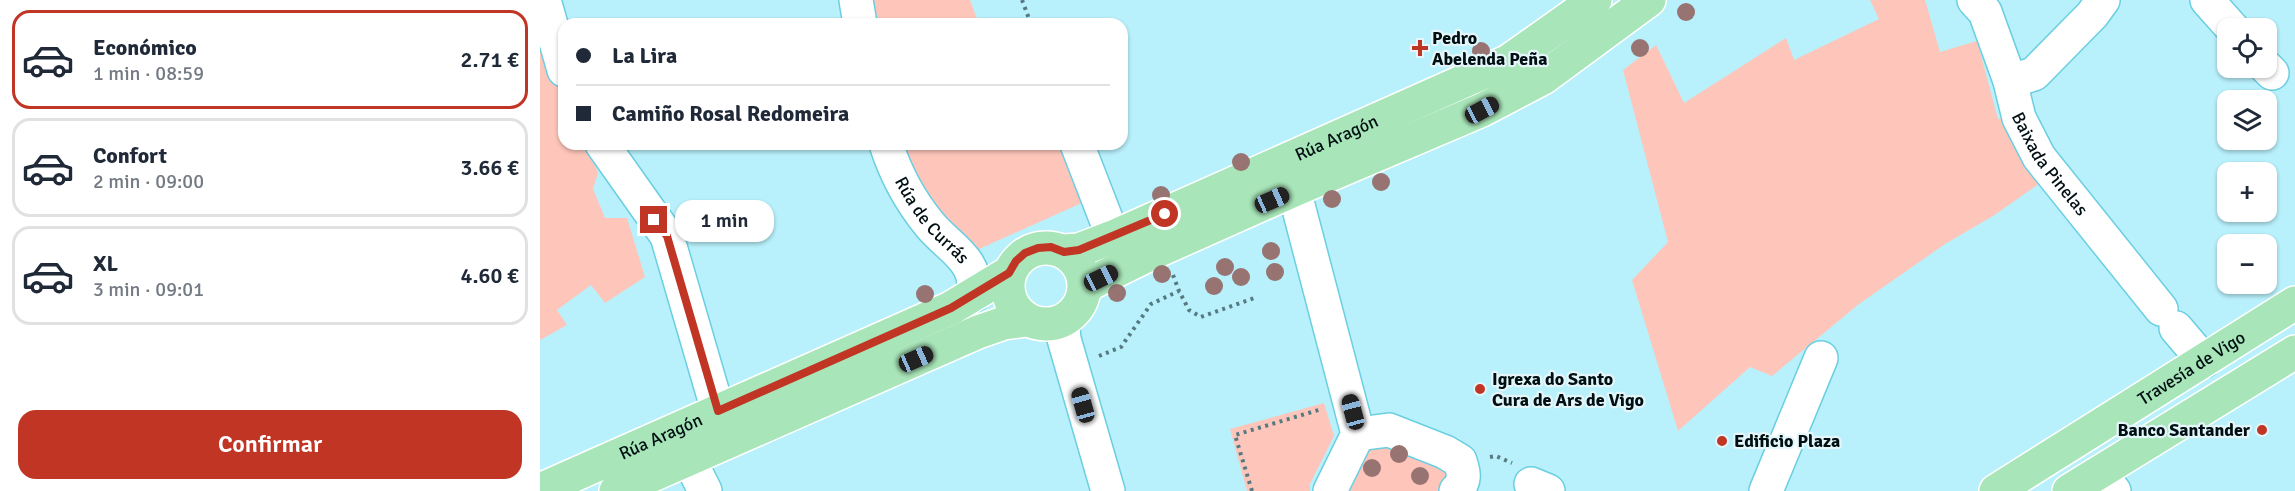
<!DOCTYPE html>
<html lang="es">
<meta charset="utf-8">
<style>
:root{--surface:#fff;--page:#f2f2f3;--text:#1f2937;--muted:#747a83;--line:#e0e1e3;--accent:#c13524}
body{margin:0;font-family:Signika,sans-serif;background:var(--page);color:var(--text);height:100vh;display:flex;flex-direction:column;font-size:22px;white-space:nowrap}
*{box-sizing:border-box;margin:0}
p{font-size:20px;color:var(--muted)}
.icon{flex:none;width:33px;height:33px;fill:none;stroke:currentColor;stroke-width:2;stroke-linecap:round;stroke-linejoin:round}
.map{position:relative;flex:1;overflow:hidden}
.panel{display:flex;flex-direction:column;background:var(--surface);width:540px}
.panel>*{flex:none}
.hud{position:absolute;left:18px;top:18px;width:570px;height:132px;border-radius:18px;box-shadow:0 2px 4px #0004;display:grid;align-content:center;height:132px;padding:0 18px;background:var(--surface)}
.fabs{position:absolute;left:1677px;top:18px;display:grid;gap:12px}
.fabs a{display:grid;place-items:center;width:60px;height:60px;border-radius:12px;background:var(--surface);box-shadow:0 2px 4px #0004;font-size:30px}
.end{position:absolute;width:27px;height:27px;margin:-14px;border:8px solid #c13524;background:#fff;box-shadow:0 0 0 3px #fff}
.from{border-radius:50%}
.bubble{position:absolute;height:42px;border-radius:18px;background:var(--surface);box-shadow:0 2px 4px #0004;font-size:20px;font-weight:600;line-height:42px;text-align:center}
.car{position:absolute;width:18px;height:36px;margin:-18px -9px;border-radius:8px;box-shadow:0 0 4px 2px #0007;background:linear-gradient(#222 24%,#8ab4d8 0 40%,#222 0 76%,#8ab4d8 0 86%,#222 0)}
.hud b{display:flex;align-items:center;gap:21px;height:57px;font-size:22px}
.hud b+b{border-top:2px solid var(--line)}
.hud i{width:15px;height:15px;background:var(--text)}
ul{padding:10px 0 0;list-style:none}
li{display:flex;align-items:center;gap:18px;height:99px;margin:0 12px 9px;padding:0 6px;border:3px solid var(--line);border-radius:18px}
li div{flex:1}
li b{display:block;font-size:22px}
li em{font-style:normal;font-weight:600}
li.selected{border-color:var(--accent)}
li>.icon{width:54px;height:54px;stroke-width:1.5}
.cta{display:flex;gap:12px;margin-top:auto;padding:12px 18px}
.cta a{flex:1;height:69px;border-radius:18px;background:var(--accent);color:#fff;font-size:24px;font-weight:600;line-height:69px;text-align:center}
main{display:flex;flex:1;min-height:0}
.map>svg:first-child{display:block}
.green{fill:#fec6bb}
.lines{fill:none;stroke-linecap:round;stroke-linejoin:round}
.minor-casing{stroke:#6acfe1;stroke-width:36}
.major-casing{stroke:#fff;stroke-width:36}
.path{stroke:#577a81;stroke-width:4;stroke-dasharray:3 4.5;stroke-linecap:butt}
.minor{stroke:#fff;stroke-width:33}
.major{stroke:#a8e5b8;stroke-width:33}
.tree{fill:#977372}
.route{stroke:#c13524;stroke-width:8}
.poi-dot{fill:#c13524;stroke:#e4f6f9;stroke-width:2}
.labels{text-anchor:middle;stroke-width:4.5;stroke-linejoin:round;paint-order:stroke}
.poi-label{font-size:18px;font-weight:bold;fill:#000f13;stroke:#e4f6f9;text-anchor:start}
.street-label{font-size:18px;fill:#000f13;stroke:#e4f6f9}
</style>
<main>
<section class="panel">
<ul>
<li class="selected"><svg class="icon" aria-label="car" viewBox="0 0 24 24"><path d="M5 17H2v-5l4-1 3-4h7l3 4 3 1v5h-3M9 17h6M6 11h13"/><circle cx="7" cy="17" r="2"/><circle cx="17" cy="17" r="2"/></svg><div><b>Económico</b><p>1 min · 08:59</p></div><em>2.71 €</em></li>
<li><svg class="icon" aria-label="car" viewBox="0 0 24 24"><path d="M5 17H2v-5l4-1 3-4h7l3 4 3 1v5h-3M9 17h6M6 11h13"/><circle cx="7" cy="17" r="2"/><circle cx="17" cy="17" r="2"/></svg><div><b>Confort</b><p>2 min · 09:00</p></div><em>3.66 €</em></li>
<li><svg class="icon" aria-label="car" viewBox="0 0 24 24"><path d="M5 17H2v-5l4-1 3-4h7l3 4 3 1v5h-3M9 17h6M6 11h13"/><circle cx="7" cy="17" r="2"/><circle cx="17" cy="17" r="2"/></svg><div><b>XL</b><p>3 min · 09:01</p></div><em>4.60 €</em></li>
</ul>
<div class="cta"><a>Confirmar</a></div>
</section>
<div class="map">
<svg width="1755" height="491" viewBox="0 0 1755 491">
<rect width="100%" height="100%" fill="#b8f0fb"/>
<!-- green -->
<path class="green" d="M326,0H430L439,24H331Z
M1330,0H1385L1400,52L1437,41L1458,119L1470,117L1503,181L1453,216L1405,244L1319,304L1232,376L1210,367L1138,431L1092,280L1128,242L1083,70L1116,45L1144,103L1246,38L1254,60L1339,19Z
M0,20L24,78V144H74L50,152L58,173L53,189L65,218H87L105,277L65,303L51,285L17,310L27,325L0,340Z
M358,144H521L544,202L437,250L384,196Z
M784,403L794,436L770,484V491H707L690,429Z
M833,440L910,466L905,489L898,491H802Z"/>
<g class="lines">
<defs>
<g id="minor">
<path d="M4,0L24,70"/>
<path d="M316,0L320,24"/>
<path id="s1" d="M1434,0L1445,12L1470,81L1479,118L1499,157L1621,309"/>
<path d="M1667,0L1692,28"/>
<path d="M1726,67L1732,73"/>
<path d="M1470,81L1494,74L1552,15L1563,0"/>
<path d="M62,144L127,236L178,411"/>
<path id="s2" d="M346,144C355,172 371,202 390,225C410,249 438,259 434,295"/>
<path d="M537,144L573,237"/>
<path d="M754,190L818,434L790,491"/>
<path d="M525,319L523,328L524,339L568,491"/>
<path d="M1636,328L1664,361"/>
<path d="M818,434L849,430L905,452L920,461C924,473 926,481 916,491"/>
<path d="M149,459L165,491"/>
<path d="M1559,473L1574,491"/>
<path d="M991,484L1008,491"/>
<path d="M1226,491L1281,358"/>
</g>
<g id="major">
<circle cx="506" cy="286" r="38"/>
<path id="s3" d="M524,251L539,250L573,237L969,61L1055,0"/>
<path d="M544,291L551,283L608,255L754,190L942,110L1003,78L1109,0"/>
<path id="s4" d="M0,490L411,308L469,273"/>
<path d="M76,491L438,332L464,323L487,320"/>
<path id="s5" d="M1456,491L1755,303"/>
<path d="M1529,491L1755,352"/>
</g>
</defs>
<!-- minor casing -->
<use href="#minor" class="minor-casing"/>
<!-- major casing -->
<use href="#major" class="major-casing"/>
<!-- path -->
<path class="path" d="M482,0L491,24
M633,275L639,291
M559,356L581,347L611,304L639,291L649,310L661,317L717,297
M950,457L956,456L972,463
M712,491L695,435L782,409"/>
<!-- minor -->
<use href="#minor" class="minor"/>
<!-- major -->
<use href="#major" class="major"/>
</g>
<!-- trees -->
<g class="tree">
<circle cx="1146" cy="12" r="9"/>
<circle cx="1100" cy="48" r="9"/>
<circle cx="941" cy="51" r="9"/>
<circle cx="701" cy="162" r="9"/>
<circle cx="841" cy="182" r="9"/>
<circle cx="621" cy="195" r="9"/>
<circle cx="792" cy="199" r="9"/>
<circle cx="731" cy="251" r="9"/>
<circle cx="685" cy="267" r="9"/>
<circle cx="735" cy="272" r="9"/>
<circle cx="622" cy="274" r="9"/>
<circle cx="701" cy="277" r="9"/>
<circle cx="674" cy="286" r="9"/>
<circle cx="577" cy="293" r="9"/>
<circle cx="385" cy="294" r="9"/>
<circle cx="859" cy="454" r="9"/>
<circle cx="832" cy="468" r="9"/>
<circle cx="880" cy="476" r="9"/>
</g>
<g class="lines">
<!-- route -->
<path class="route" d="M114,220L127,236L178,411L411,308L469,273L476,261L485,253L498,248L511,247L524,252L539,250L625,214"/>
</g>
<!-- markers -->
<g class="poi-dot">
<path d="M877 39h6v6h6v6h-6v6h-6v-6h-6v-6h6z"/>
<circle cx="940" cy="389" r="6"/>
<circle cx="1722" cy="430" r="6"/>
<circle cx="1182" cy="441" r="6"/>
</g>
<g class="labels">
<!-- poi labels -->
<g class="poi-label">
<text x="892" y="44">Pedro<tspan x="892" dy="21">Abelenda Peña</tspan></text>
<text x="952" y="385">Igrexa do Santo<tspan x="952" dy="21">Cura de Ars de Vigo</tspan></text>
<text x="1710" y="436" text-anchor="end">Banco Santander</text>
<text x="1194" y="447">Edificio Plaza</text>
</g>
<!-- street labels -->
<g class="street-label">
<text dy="6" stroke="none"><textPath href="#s3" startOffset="296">Rúa Aragón</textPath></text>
<text dy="6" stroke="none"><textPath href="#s1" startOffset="183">Baixada Pinelas</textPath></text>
<text dy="6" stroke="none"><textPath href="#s2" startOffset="90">Rúa de Currás</textPath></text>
<text dy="6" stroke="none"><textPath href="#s5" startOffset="231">Travesía de Vigo</textPath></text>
<text dy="6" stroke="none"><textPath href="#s4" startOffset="132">Rúa Aragón</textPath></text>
</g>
</g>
</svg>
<div class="fabs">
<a><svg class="icon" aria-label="locate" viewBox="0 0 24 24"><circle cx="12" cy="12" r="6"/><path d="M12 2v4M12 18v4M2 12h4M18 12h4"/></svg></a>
<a><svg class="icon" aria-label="layers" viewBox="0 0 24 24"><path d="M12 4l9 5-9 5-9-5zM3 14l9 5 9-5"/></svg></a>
<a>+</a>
<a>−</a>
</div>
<i class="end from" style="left:625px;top:214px"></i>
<i class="end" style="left:114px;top:220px"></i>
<div class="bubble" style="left:135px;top:200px;width:99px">1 min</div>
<i class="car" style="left:942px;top:110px;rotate:62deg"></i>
<i class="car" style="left:732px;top:200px;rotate:66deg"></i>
<i class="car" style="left:561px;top:278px;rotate:64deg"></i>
<i class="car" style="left:376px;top:359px;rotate:66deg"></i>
<i class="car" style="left:543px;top:405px;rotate:344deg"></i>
<i class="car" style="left:813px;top:412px;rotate:345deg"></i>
<div class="hud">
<b><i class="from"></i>La Lira</b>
<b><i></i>Camiño Rosal Redomeira</b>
</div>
</div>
</main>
